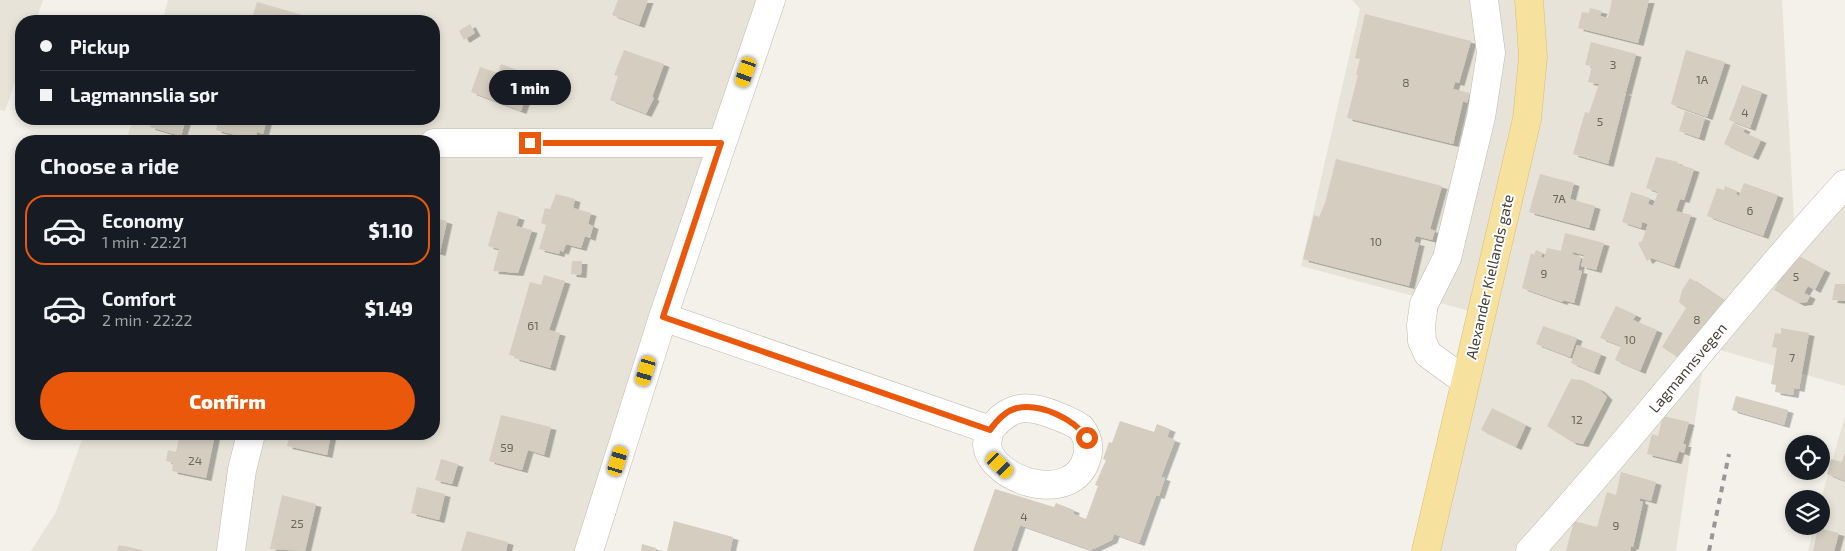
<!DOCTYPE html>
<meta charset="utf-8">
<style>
:root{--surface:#171b24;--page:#242831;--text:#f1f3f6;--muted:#9ea1a6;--line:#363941;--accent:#ea580c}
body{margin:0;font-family:"Exo 2",sans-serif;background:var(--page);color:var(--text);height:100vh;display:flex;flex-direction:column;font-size:19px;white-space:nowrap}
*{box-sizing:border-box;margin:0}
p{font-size:16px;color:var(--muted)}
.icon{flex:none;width:28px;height:28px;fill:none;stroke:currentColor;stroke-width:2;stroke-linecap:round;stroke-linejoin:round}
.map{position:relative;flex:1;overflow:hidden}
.sheet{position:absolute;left:15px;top:135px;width:425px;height:305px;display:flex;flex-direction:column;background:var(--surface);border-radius:20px;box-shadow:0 2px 8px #0003}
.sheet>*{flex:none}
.top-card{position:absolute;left:15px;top:15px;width:425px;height:110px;border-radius:20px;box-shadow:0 2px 8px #0003;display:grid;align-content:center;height:110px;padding:0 25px;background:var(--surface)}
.tools{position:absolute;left:1785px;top:435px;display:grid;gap:10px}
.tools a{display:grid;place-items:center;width:45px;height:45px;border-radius:50%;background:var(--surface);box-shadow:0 2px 8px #0003;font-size:25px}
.end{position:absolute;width:22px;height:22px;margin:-11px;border:6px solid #ea580c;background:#fff;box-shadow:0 0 0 2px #fff}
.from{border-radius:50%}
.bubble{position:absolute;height:35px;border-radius:18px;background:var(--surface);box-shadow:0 2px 8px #0003;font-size:16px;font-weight:800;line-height:35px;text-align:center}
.car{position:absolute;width:15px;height:30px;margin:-15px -8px;border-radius:6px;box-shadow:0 0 4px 1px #0007;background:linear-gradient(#f5c518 24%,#345 0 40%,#f5c518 0 76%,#345 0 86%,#f5c518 0)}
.top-card b{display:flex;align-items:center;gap:18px;height:48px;font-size:19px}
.top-card b+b{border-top:1px solid var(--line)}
.top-card i{width:12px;height:12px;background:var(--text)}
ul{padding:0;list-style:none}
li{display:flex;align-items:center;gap:15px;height:70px;margin:0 10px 8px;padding:0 15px;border:2px solid transparent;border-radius:20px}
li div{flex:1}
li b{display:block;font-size:19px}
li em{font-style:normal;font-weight:800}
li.on{border-color:var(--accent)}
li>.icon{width:45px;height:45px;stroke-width:1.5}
h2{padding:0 25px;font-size:22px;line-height:60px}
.button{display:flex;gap:10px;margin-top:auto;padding:10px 25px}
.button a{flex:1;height:58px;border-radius:30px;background:var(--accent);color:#fff;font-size:20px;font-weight:800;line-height:58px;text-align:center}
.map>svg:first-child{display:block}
.residential{fill:#e7e3d8}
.building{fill:#d4cdc0;filter:url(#shadow)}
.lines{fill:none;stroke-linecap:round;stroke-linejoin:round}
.minor-casing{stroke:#beb9ad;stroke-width:29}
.major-casing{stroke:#dbbf70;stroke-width:29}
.minor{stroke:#fff;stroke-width:28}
.major{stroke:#f7e19f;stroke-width:28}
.rail{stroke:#979797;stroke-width:4;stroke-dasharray:6 6;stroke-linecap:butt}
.route{stroke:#ea580c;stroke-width:6}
.labels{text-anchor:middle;stroke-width:4;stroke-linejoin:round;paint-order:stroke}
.number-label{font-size:12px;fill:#6a655a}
.street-label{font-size:15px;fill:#474238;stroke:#fff}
</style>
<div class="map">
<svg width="1845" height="551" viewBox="0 0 1845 551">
<defs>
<filter id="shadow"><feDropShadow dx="5.5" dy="3" stdDeviation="0" flood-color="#0004"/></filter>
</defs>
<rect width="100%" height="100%" fill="#f3f1e9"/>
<!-- residential -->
<path class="residential" d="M0,0H43L36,21H21V65L5,111L0,110Z
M168,0H771L589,551H31L56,512L84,434H434V141H126L133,119H434V21H162Z
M1352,0H1782L1795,238L1845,184V386L1706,346L1676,551H1426L1481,314L1301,266L1360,9Z
M1845,416V551H1808L1814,526H1821V499Z"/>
<!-- building -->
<path class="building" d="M618,0H648L639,25L612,15Z
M1612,0H1649L1638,43L1578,28L1582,12L1589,13L1590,8L1602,11L1600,16L1608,18Z
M257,2L306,16L305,19L312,21H251Z
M1365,14L1471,41L1459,83L1455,82L1453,89L1470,93L1467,103L1463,101L1453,144L1347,118L1358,75H1356L1360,59L1355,58Z
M470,24L475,33L464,40L459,31Z
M1591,42L1636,54L1626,92L1622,91L1626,93L1608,164L1573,154L1585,112L1589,113L1599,84L1588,82L1592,66L1585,65Z
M624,50L664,64L652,97L654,98L646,114L610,100L618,76L614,75Z
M1686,50L1725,62L1707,117L1671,104Z
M501,64L547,81L541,99L527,93L521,111L471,92L480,67L498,73Z
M1742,85L1762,92L1750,128L1729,120Z
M1685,111L1705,118L1699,138L1679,131Z
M152,119H186L181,136L150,127Z
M219,119H267L263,134L257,132L255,140L216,130Z
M1733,123L1745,129L1743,132L1761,140L1753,157L1724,144Z
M1656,157L1678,162L1677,164L1694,169L1684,200L1680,199L1676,211L1691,215L1674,266L1651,258L1647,261L1638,243L1642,241L1648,224L1642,222L1641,228L1622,222L1631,192L1650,198L1648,204L1653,206L1658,192L1646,188Z
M1336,159L1442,186L1430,229L1435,231L1432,240L1416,236L1414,242L1419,243L1409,286L1303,259L1314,215L1319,217L1325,203Z
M1540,174L1574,183L1570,199L1595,206L1589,228L1529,212Z
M1744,183L1778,195L1763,236L1707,216L1717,188L1724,190L1725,186L1737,191L1736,194L1739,196Z
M556,194L575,199L573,208L591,213L588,224L593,226L590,238L585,236L581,248L566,244L563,252L560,250L559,254L539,249L546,225L541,223L545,208L550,209Z
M498,211L519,217L516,226L532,230L518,273L493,271L499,249L488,246Z
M434,218L447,221L440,253L434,251Z
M1565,233L1604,243L1596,270L1581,266L1584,255L1573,252L1572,254L1581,257L1578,270L1582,271L1574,303L1563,300L1562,302L1522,288L1531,253L1534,255L1536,250L1543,253L1541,257L1544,258L1547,248L1561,251Z
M1793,253L1825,270L1815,290L1808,286L1804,293L1810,296L1807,302L1799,303L1774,290Z
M572,261H582L581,275L571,274Z
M544,275L565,281L549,330L560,333L550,368L514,358V356L509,355L530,282L541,285Z
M1690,278L1728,303L1680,359L1662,347L1686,308L1679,302L1682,290Z
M1835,284H1845V301L1832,300Z
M1616,306L1636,315L1633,320L1657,330L1640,371L1615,360L1621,346L1600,338Z
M1543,326L1577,338L1570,357L1536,344Z
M1781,328L1809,333L1799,389L1794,388L1793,395L1775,392L1776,385L1771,384L1777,348L1772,347L1775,333L1781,334Z
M1577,345L1601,354L1594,372L1571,363Z
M1571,379L1582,380L1599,389L1607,397L1583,444L1572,442L1547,426Z
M1736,396L1788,410L1784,425L1732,410Z
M1492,408L1526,425L1516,447L1481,430Z
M501,415L551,427L544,455L528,450L522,470L489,461Z
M1663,416L1689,422L1683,444H1686L1684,453L1679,451L1676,461L1647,454L1652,434L1658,436Z
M1120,421L1154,432L1157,424L1170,429L1167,437L1175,440L1161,477L1165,478L1159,496L1156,495L1139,543L1114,534L1112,540L1091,550L1020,525L1011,551H973L995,489L1054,507L1056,503L1074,510L1073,514L1086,519L1098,486L1095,485L1106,460L1103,459L1109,442L1112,443Z
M180,434H215L206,478L172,471L173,463L166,461L168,450L176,452Z
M290,434H331L327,455L287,446Z
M1844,454H1845V481L1827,474L1831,459L1842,462Z
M441,459L458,464L452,484L435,480Z
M1621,472L1656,482L1651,501L1640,498V501L1643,502L1633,547L1631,546L1630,551H1566L1574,521L1597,527L1607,492L1616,495Z
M417,487L445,494L439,520L411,513Z
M282,495L316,504L305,551L270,549Z
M674,521L733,537L730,551H667Z
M1818,528L1839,533L1834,551H1813Z
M467,531L508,542L506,551H461Z
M642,544L656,548L655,551H641Z
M119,545L143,550L142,551H117Z"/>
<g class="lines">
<defs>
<path id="minor" d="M434,143H721
M663,317L990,430C989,434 987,441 987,445C991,481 1074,507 1087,457C1090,446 1088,437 1081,428C1075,423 1065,419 1057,416C1028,404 1010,404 990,430
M1465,381L1428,354L1422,341L1421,325L1424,304L1447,258L1481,117L1491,53L1484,0
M231,551L242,470L251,434
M589,551L663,317L771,0
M1530,551C1638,432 1736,303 1845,184"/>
<path id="major" d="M1426,551L1527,119L1533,57L1529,0"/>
</defs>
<!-- minor casing -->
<use href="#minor" class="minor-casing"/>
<!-- major casing -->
<use href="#major" class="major-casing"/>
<!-- minor -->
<use href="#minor" class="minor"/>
<!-- major -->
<use href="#major" class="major"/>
<!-- rail -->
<path class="rail" d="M1709,551L1729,454"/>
</g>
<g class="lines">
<!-- route -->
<path class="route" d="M530,143H721L663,317L990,430C997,420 1005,411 1017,408C1041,403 1074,419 1087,438"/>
</g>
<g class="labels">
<!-- number labels -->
<g class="number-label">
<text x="1613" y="69">3</text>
<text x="1702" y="84">1A</text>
<text x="1406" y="87">8</text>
<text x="1745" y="117">4</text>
<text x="1600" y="126">5</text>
<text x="1559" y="203">7A</text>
<text x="1750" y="215">6</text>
<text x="1376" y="246">10</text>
<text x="1544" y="278">9</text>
<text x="1796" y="281">5</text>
<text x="1697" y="324">8</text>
<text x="533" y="330">61</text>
<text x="1630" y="344">10</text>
<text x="1792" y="362">7</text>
<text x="1577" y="424">12</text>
<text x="507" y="452">59</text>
<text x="195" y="465">24</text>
<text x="1024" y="521">4</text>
<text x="297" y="528">25</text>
<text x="1616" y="530">9</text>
</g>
<!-- street labels -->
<g class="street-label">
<text transform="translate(1490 277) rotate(-77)" y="5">Alexander Kiellands gate</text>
<text transform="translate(1688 368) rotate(-50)" y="5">Lagmannsvegen</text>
</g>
</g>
</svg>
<div class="tools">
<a><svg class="icon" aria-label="locate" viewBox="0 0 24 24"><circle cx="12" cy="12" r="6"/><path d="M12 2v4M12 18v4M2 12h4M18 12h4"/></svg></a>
<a><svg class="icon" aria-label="layers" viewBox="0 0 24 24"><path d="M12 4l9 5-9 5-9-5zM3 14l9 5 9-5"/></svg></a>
</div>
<i class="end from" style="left:1087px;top:438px"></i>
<i class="end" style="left:530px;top:143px"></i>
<div class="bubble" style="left:489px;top:70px;width:82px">1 min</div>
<i class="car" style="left:746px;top:72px;rotate:199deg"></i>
<i class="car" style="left:646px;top:371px;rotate:197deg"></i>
<i class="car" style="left:618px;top:461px;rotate:17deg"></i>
<i class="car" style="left:1000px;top:465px;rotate:134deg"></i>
<div class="top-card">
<b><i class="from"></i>Pickup</b>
<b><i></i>Lagmannslia sør</b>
</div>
<section class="sheet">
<h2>Choose a ride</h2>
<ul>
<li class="on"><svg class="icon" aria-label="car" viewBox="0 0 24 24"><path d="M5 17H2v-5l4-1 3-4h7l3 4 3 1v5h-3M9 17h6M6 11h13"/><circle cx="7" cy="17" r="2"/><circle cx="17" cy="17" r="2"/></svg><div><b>Economy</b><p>1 min · 22:21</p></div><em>$1.10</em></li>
<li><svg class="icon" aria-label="car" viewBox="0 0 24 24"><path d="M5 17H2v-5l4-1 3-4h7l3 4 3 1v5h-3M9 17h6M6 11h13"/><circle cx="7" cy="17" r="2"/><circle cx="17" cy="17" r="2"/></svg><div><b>Comfort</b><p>2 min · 22:22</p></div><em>$1.49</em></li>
</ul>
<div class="button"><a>Confirm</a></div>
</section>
</div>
